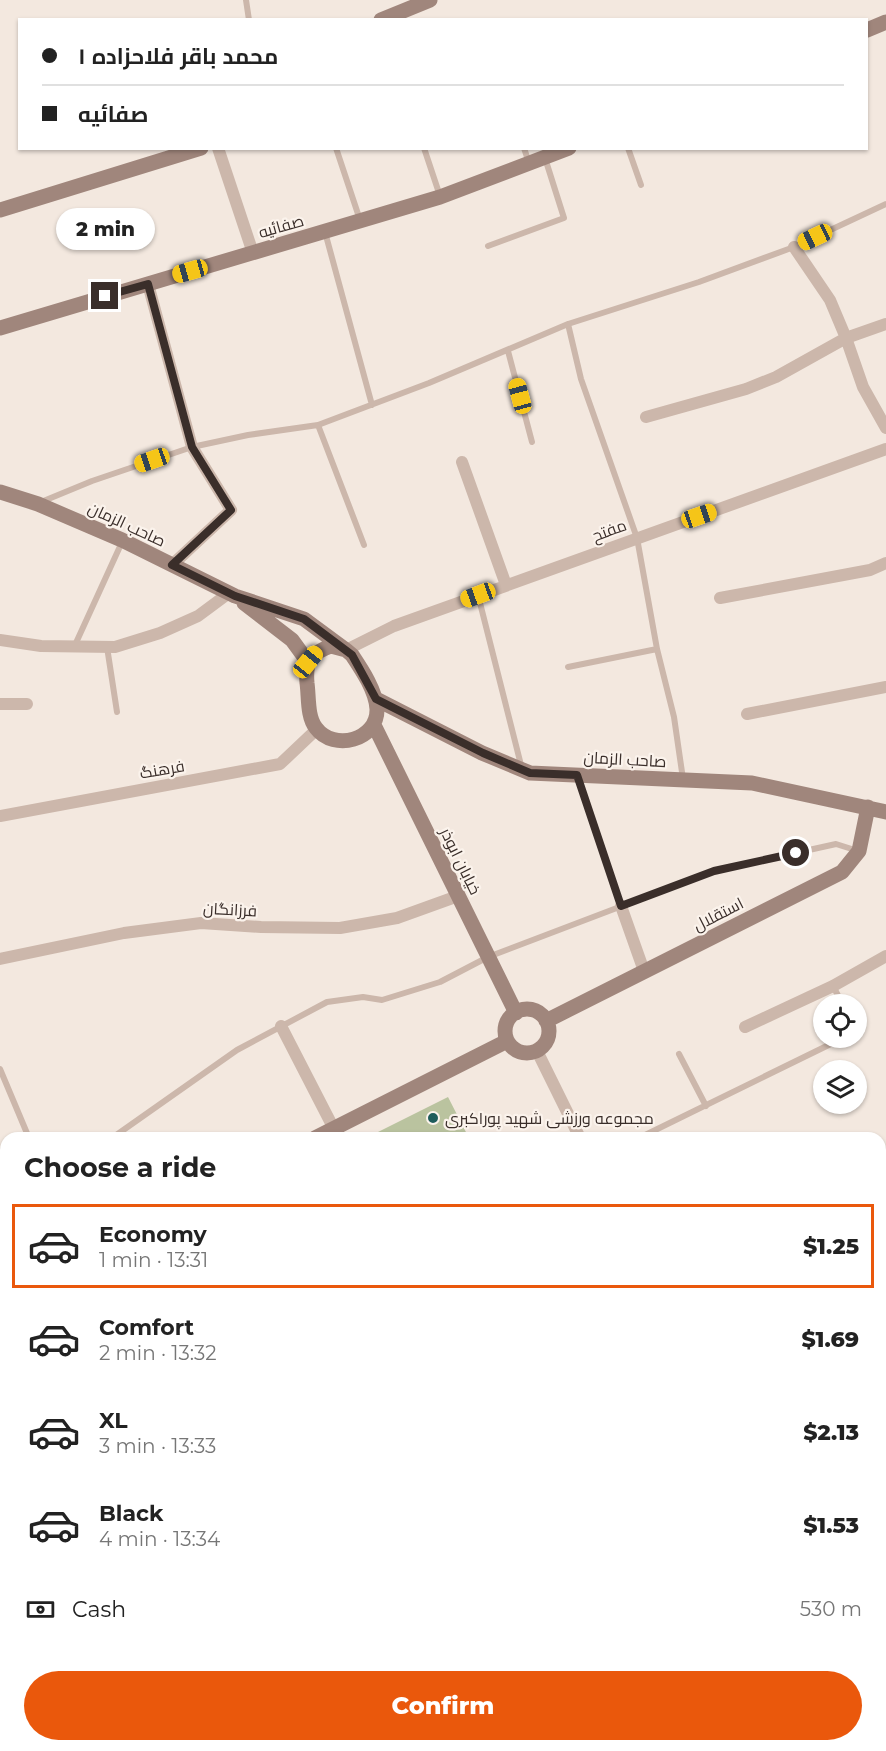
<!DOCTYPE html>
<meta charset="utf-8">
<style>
:root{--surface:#fff;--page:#f2f2f2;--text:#222;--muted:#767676;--line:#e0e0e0;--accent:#ea580c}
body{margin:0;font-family:Montserrat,Cairo,sans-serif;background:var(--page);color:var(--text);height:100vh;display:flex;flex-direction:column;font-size:22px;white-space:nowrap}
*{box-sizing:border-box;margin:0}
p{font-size:20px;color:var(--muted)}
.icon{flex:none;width:33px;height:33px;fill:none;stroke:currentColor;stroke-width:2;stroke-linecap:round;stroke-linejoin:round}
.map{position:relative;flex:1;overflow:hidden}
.panel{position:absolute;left:0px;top:1132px;width:886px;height:620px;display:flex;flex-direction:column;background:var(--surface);border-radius:18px 18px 0 0;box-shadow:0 2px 4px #0004}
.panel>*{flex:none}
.hud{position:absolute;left:18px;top:18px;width:850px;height:132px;border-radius:0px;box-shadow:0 2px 4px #0004;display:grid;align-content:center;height:132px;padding:0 24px;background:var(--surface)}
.fabs{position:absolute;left:813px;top:994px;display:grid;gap:12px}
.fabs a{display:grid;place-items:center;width:54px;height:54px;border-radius:50%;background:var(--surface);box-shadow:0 2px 4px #0004;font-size:30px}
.end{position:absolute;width:27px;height:27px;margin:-14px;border:8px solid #3a2e2a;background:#fff;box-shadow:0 0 0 3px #fff}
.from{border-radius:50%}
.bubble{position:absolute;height:42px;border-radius:21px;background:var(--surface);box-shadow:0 2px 4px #0004;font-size:20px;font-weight:800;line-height:42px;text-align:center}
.car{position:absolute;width:18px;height:36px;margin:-18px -9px;border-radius:8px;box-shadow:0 0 4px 2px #0007;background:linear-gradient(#f5c518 24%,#345 0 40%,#f5c518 0 76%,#345 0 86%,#f5c518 0)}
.hud b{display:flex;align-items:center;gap:21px;height:57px;font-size:22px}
.hud b+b{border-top:2px solid var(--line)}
.hud i{width:15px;height:15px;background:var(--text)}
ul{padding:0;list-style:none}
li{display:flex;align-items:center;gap:18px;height:84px;margin:0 12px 9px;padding:0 12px;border:3px solid transparent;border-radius:0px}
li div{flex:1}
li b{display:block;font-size:22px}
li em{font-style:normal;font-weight:800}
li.selected{border-color:var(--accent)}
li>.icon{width:54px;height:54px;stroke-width:1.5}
h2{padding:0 24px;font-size:27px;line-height:72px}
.pay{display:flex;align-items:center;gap:15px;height:66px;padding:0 24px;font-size:22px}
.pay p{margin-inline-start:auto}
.action{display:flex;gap:12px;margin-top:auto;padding:12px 24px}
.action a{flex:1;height:69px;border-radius:36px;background:var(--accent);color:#fff;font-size:24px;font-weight:800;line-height:69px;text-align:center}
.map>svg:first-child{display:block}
.green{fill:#bac39f}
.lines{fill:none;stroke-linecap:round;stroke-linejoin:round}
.lane{stroke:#ccb7ab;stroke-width:6}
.street{stroke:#ccb7ab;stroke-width:12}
.secondary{stroke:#a0867c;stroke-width:15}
.route{stroke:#3a2e2a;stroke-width:8}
.poi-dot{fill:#1e5c5b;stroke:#fbf3ec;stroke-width:2}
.labels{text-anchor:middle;stroke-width:4.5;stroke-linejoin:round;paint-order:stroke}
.street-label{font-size:16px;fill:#3a2e2a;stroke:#fbf3ec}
.poi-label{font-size:16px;fill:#3a2e2a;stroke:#fbf3ec;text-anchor:start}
</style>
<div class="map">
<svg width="886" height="1751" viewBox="0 0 886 1751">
<rect width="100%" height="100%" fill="#f3e8df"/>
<!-- green -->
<path class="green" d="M448,1097L469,1138H366Z
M136,1746H556L558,1751H134Z"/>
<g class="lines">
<!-- lane -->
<path class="lane" d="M246,0L249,20
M336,148L360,220
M424,148L440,196
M524,148L529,163
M628,148L641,185
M325,232L372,405
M488,246L564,218L545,158
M568,324L581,379L637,538L657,649L674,717L683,779
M508,351L532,442
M318,425L364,545
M41,502L92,481L192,447L248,435L318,425L429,383L568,324L699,282L794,247L886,204
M478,595L522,769
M75,645L122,542
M107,647L117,712
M568,667L657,649
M577,776L621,906
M833,986L843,1005
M679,1054L706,1106
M0,1069L29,1138
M112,1138L237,1050L327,1002L363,997L382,1000L440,982L488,957L714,871L836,844L858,851
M639,1138L843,1038
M0,1204L6,1201
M880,1557L886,1568"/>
<!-- street -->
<path class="street" d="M218,148L253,253
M794,247L830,300L846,338L863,387L886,428
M148,284L192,447L231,510L172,565
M646,417L746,389L776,377L846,338L886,324
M462,462L506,585
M720,598L870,570L886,563
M0,640L41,646L115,647L160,633L198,616L229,593
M346,650L394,626L886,449
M0,704H27
M747,714L886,687
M0,816L280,764L317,729
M621,906L644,971
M0,959L124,933L201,923L261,927L340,928L397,918L458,896
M281,1026L334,1129
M745,1027L833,986L886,956
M537,1051L580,1138"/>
<!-- secondary -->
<path class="secondary" d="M381,20L430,0
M867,30L886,22
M0,210L201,148
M0,328L440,197L569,148
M0,492L38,504L122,540L235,596L304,619L346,650
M244,603L292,640L308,662
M331,646L346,650L352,655C362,670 376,691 377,709C378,740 334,752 316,728C307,717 309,697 307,683C305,661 311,653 331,646Z
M376,699L482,753L530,773L752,783L886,812
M374,725L516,1013
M505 1031a22 22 0 1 1 44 0a22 22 0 1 1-44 0Z
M546,1021L842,872L859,851L868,807
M315,1138L507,1041
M880,1306L886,1304
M0,1311L6,1308
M0,1594L6,1606
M0,1718L6,1704
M0,1744L6,1741
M75,1746L77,1751
M792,1746L795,1751
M33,1751L40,1746
M117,1751L119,1746"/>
</g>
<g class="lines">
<!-- route -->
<path class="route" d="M105,296L148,284L192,447L231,510L172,565L235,596L304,619L352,655L376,699L483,753L530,773L577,775L621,906L714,871L796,853"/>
</g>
<!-- markers -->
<circle class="poi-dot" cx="433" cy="1118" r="6"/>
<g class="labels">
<!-- street labels -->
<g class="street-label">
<text transform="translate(281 226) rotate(-16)" y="6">صفائیه</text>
<text transform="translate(127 524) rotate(25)" y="6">صاحب الزمان</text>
<text transform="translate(609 530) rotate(-20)" y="6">مفتح</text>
<text transform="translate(625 759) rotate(3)" y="6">صاحب الزمان</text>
<text transform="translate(162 769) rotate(-10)" y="6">فرهنگ</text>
<text transform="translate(461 861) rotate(64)" y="6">خیابان ابوذر</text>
<text transform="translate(230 909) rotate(3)" y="6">فرزانگان</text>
<text transform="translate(718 914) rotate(-27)" y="6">استقلال</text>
</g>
<!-- poi labels -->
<g class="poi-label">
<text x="445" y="1124">مجموعه ورزشی شهید پوراکبری</text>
</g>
</g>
</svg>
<div class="fabs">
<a><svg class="icon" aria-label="locate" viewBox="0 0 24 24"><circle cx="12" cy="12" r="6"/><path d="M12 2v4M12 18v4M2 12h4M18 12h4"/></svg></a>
<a><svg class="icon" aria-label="layers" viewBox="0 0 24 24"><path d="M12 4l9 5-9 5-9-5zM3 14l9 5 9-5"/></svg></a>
</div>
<i class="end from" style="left:796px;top:853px"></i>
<i class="end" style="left:105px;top:296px"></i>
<div class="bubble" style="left:56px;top:208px;width:99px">2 min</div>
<i class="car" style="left:815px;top:237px;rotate:245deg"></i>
<i class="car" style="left:190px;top:271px;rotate:254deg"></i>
<i class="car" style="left:520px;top:396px;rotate:345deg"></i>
<i class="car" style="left:152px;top:460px;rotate:251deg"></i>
<i class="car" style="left:699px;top:516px;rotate:71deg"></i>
<i class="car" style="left:478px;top:595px;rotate:250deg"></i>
<i class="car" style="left:308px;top:662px;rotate:39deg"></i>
<div class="hud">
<b><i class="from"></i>محمد باقر فلاحزاده ۱</b>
<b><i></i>صفائیه</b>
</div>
<section class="panel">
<h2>Choose a ride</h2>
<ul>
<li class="selected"><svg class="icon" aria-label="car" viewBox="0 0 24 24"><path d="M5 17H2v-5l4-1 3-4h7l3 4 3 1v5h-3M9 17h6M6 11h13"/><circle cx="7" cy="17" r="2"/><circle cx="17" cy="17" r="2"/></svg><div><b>Economy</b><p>1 min · 13:31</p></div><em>$1.25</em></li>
<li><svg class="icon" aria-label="car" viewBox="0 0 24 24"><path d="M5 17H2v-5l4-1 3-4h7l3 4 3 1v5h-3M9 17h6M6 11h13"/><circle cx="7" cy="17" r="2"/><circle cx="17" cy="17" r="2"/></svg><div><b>Comfort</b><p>2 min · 13:32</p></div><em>$1.69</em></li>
<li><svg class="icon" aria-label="car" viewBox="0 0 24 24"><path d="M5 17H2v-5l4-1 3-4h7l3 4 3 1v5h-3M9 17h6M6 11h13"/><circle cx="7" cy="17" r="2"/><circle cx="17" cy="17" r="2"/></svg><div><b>XL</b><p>3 min · 13:33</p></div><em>$2.13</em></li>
<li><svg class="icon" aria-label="car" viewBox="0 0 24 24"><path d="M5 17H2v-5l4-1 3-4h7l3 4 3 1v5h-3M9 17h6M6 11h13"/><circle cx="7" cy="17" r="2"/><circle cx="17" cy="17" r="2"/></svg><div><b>Black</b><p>4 min · 13:34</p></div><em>$1.53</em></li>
</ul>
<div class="pay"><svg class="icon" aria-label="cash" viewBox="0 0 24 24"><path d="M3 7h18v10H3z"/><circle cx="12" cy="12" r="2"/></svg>Cash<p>530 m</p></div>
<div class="action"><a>Confirm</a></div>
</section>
</div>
